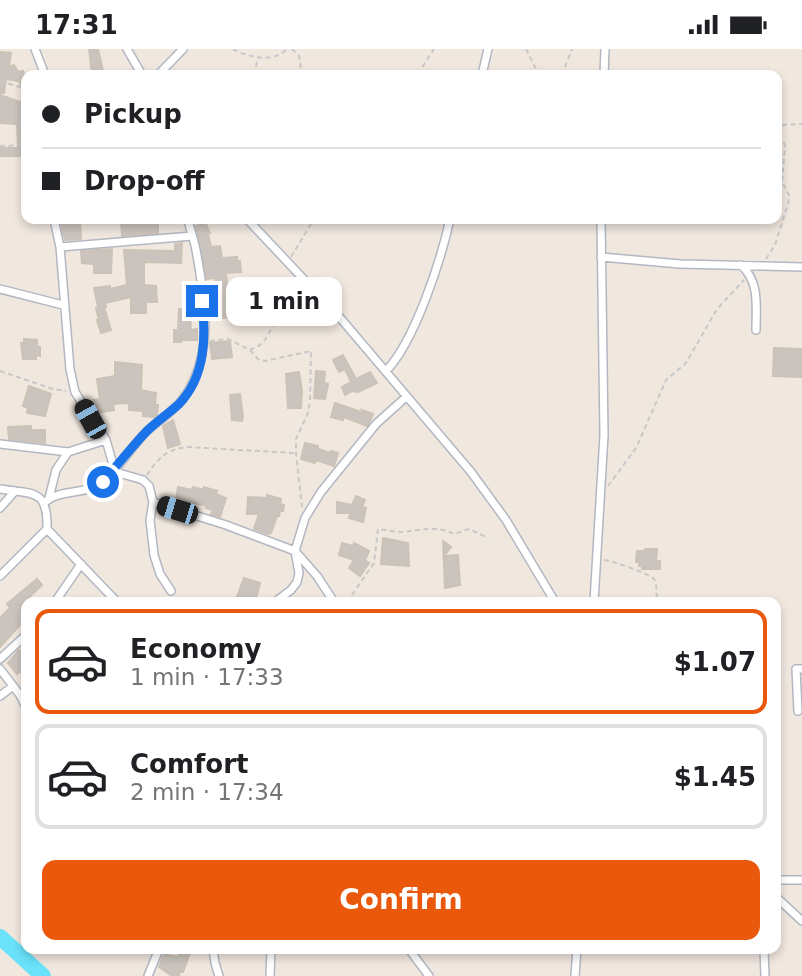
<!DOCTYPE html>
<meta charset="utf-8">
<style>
:root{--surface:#fff;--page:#f6f6f6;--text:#202124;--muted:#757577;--line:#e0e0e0;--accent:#ea580c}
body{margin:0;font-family:"DejaVu Sans",sans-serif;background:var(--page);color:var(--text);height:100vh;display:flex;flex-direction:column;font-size:26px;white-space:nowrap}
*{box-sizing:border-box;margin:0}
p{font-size:23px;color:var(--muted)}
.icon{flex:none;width:38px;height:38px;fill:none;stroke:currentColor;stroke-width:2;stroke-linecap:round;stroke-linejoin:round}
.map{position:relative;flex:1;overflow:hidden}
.drawer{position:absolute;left:21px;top:548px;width:760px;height:357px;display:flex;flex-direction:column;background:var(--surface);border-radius:14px;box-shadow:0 4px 10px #0003}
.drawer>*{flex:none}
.top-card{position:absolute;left:21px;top:21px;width:761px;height:154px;border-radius:14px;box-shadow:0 4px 10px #0003;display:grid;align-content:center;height:154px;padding:0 21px;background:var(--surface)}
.end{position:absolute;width:32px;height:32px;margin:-16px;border:9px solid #1a73e8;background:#fff;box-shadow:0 0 0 4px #fff}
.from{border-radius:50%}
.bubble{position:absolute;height:49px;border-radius:14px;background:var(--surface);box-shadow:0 4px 10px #0003;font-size:23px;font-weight:700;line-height:49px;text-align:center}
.car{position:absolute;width:21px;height:42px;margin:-21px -10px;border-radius:9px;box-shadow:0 0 5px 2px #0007;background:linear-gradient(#222 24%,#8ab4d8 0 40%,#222 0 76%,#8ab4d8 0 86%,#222 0)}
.top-card b{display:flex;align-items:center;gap:24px;height:66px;font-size:26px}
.top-card b+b{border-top:2px solid var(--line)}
.top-card i{width:18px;height:18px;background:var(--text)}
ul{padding:12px 0 0;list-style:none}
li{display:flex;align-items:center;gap:21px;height:105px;margin:0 14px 10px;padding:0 7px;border:4px solid var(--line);border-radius:14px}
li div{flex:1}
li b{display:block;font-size:26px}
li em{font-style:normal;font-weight:700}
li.active{border-color:var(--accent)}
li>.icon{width:63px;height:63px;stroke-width:1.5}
.cta{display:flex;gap:14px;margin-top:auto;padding:14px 21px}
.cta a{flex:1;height:80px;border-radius:14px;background:var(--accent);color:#fff;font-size:28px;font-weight:700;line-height:80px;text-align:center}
.status{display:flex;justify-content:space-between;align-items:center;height:49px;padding:0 35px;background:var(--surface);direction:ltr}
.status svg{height:19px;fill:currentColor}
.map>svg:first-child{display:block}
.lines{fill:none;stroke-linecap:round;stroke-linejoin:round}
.river{stroke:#69e2fa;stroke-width:16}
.building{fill:#cbc4be;stroke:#ccc2b7;stroke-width:2}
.minor-casing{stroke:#b2b7c2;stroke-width:10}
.path{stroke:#c8c8c8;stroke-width:2;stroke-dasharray:5 3.5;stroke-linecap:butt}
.minor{stroke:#fff;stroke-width:7}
.route{stroke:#1a73e8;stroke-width:9}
</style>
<div class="status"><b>17:31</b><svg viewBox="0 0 49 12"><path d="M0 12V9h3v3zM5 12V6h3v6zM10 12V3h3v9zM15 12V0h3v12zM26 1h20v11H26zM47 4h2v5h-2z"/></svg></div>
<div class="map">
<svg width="802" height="927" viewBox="0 0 802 927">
<rect width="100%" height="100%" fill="#f0e7df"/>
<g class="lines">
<!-- river -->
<path class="river" d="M0,888L43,927"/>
</g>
<!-- building -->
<path class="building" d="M89,0H98L104,26H92Z
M1,3L11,4L9,18L14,16L18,23L23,22L26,32V49L19,32L6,30L4,44H0Z
M0,46L26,55V107H0V99H18L17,75L0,74Z
M60,170H80L81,190L65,191Z
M135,170H158V184L122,187L121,173Z
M205,173L210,184L208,185L211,198L220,197L222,209L237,208V212H240L241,223L226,224L228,250L231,249V268L222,269V260L210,261L209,243L216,242L215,229L207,230L196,177Z
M182,194L181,214L144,213V236L156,237L157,253H146V264H131V248L105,254L106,258H104L111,281L101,284L97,271H99L96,259L98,258L94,239L110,237V240L127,236L124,201L175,202V195Z
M112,200L111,224H94V215L82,214L81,202Z
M179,260H186V267L190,266L191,281L197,280V291H181V293H174V281H178Z
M24,290L37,291V297L40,298V307L36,306V310H23L21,294H24Z
M230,292L232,308L212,310L210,294Z
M774,299L802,300L801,328L773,327Z
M343,306L356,330L370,323L377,334L358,343L352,342L345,346L342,338L351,333L345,320L339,323L333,311Z
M115,313L142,316L141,341L156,344L155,356H158L157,366L154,368L143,367V362L129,361V354L113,355L114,361L96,364L93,351L100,350L97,330L115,327Z
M316,322L325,323L324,334L328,335L325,350L314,349Z
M299,323L302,343L301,359H288L286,325Z
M29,337L51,345L45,367L27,364L28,359L23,357Z
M240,345L243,368L242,372L232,371L230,346Z
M335,354L364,364L362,361L373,365L369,374L367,377L344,368L343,371L331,368Z
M173,371L180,395L168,399L163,377Z
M31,377V381H45V394L9,390L8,378Z
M305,394L318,397V400L330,404L331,402L338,404L334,417L316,411L315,414L301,410Z
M178,438L192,441L193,438L204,441V438L217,442L216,445L226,449L220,468L211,465L213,461L206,459L207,457L176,450Z
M267,446L281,450L280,455L284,456L283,462H280L279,467H277L271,484L268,485L254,480L259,465H247L248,448L267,449Z
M356,447L365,451L362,458L366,459L363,473L349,469L350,464H337V453L352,456Z
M383,489L408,494L409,517L381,515Z
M443,492L451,498L444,507L458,506L460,536L445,539Z
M342,494L353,497L354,494L369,502L365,511L369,514L360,527L349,519L354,511L339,506Z
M645,500H657L656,512H660V520H642V517H639V513H636L637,502H645Z
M244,529L260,534L255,553H235Z
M37,530L42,536L21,556L26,562V569L0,598V569L10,559L7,555Z
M19,601L26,609V629L20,622L17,625L8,614Z
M181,900L191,901L183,923L180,922L179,927H172L159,918L164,905L178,908Z"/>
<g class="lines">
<defs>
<path id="minor" d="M35,0L45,26
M127,0L142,26
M158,26L183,0
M482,26L488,0
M604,26L605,0
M54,170L60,198L70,320L75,343L106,391L114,419L119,424L143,431L149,437L153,453L150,471L154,506L160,525L171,542
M247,170L342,271L471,423L506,471L555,553
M60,198L192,187
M601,208L680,215L802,218
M741,216C760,233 756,257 756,281
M0,240L63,256
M386,322C415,292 441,211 450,170
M0,395L68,403L106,391
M0,440C34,445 48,440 47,480L117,553
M49,449L56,421L68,403
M45,453C60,440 83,446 100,435C115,424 132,397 146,383C157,372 173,363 182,351C215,308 205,250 196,201C194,190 190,181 188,170
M153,453L226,476L295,502L317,527L334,553
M0,459L15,442
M0,527L47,480
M55,553L81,515
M275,553L291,541L297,533L299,524L295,502L305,469L321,443L376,375L406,348
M594,553L604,386L601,170
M0,610L26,586
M0,620L20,646L26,658
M0,647L13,637
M798,662L796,620H802
M775,831H802
M775,847L802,872
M213,900L215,914L219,927
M409,900L429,927
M764,900L765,927
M148,927L159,900
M270,927L271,900
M575,927L577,900"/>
</defs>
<!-- minor casing -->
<use href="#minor" class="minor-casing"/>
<!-- path -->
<path class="path" d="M233,0C250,9 273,14 287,0
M292,0L299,7L302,26
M526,0L539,26
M254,26L258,9
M421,26V20L434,0
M562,26L572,0
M0,32L26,40
M0,97L26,96
M291,208L314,170
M766,210L775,196L790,148L782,133L785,96L778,85V80L783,76L802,75
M210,292L228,290L250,301L260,296L265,291L279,266L307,246
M250,301L258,310L265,312L311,302L310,352L308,364L296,390V404L302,458
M0,322L53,340L66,342
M147,426C158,409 166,401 186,398L294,404
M608,437L636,399L666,331L686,314L717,260L744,231
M604,511C613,512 648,524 654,530C658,536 655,546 658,553
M347,553L374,514L378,480C386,481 394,483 402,483C421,481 437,476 454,485L469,480L488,489"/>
<!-- minor -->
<use href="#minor" class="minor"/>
</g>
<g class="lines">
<!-- route -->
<path class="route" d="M103,433C117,416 131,399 146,383C156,373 168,365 179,355C206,327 206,287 202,252"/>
</g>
</svg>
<i class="end from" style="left:103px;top:433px"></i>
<i class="end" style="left:202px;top:252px"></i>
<div class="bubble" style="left:226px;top:228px;width:116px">1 min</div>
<i class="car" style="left:90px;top:370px;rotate:331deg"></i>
<i class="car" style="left:177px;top:461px;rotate:287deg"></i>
<div class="top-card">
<b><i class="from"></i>Pickup</b>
<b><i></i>Drop-off</b>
</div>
<section class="drawer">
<ul>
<li class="active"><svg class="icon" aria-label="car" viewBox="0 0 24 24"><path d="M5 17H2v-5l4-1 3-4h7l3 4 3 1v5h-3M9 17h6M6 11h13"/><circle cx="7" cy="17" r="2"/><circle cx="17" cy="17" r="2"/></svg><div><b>Economy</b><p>1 min · 17:33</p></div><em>$1.07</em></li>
<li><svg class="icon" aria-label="car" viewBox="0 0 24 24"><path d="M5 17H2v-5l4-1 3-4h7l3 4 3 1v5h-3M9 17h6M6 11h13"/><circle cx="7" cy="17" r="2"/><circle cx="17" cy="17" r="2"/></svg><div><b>Comfort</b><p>2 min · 17:34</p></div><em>$1.45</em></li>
</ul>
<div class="cta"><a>Confirm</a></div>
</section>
</div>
